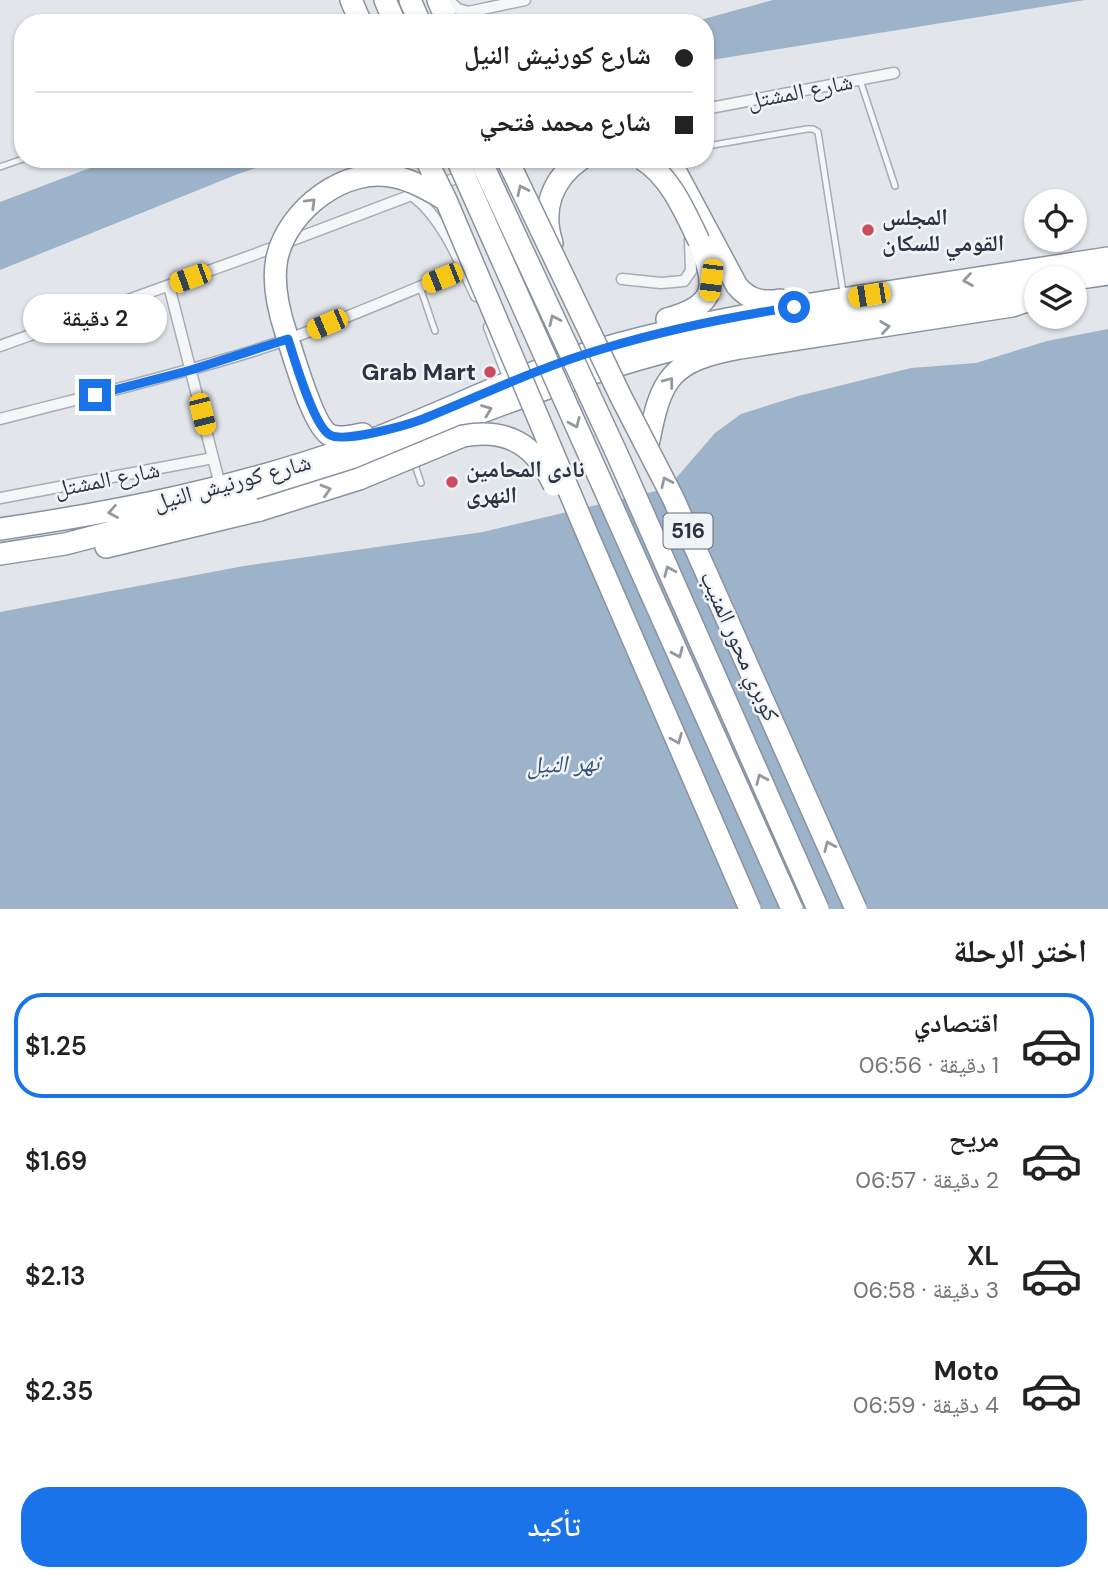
<!DOCTYPE html>
<html lang="ar">
<meta charset="utf-8">
<style>
:root{--surface:#fff;--page:#f2f2f2;--text:#222;--muted:#767676;--line:#e0e0e0;--accent:#1a73e8}
body{margin:0;font-family:"DM Sans","Noto Naskh Arabic",sans-serif;background:var(--page);color:var(--text);direction:rtl;height:100vh;display:flex;flex-direction:column;font-size:26px;white-space:nowrap}
*{box-sizing:border-box;margin:0}
p{font-size:23px;color:var(--muted)}
.icon{flex:none;width:38px;height:38px;fill:none;stroke:currentColor;stroke-width:2;stroke-linecap:round;stroke-linejoin:round}
.map{position:relative;height:909px;overflow:hidden;direction:ltr}
.side{display:flex;flex-direction:column;background:var(--surface);flex:1}
.side>*{flex:none}
.hud{position:absolute;left:14px;top:14px;width:700px;height:154px;border-radius:28px;box-shadow:0 2px 5px #0004;direction:rtl;display:grid;align-content:center;height:154px;padding:0 21px;background:var(--surface)}
.fabs{position:absolute;left:1024px;top:189px;display:grid;gap:14px}
.fabs a{display:grid;place-items:center;width:63px;height:63px;border-radius:50%;background:var(--surface);box-shadow:0 2px 5px #0004;font-size:35px}
.end{position:absolute;width:32px;height:32px;margin:-16px;border:9px solid #1a73e8;background:#fff;box-shadow:0 0 0 4px #fff}
.from{border-radius:50%}
.bubble{position:absolute;height:49px;border-radius:24px;background:var(--surface);box-shadow:0 2px 5px #0004;font-size:23px;font-weight:600;line-height:49px;text-align:center;direction:rtl}
.car{position:absolute;width:21px;height:42px;margin:-21px -10px;border-radius:9px;box-shadow:0 0 5px 2px #0007;background:linear-gradient(#f5c518 24%,#345 0 40%,#f5c518 0 76%,#345 0 86%,#f5c518 0)}
.hud b{display:flex;align-items:center;gap:24px;height:66px;font-size:26px}
.hud b+b{border-top:2px solid var(--line)}
.hud i{width:18px;height:18px;background:var(--text)}
ul{padding:0;list-style:none}
li{display:flex;align-items:center;gap:21px;height:105px;margin:0 14px 10px;padding:0 7px;border:4px solid transparent;border-radius:28px}
li div{flex:1}
li b{display:block;font-size:26px}
li em{font-style:normal;font-weight:600}
li.on{border-color:var(--accent)}
li>.icon{width:63px;height:63px;stroke-width:1.5}
h2{padding:0 21px;font-size:32px;line-height:84px}
.button{display:flex;gap:14px;margin-top:auto;padding:14px 21px}
.button a{flex:1;height:80px;border-radius:28px;background:var(--accent);color:#fff;font-size:28px;font-weight:600;line-height:80px;text-align:center}
.map>svg:first-child{display:block}
.water{fill:#9db3c9}
.lines{fill:none;stroke-linecap:round;stroke-linejoin:round}
.lane-casing{stroke:#a7acb4;stroke-width:8}
.street-casing{stroke:#a7acb4;stroke-width:13}
.highway-casing{stroke:#8992a0;stroke-width:24}
.lane{stroke:#f4f6f8;stroke-width:5}
.street{stroke:#f4f6f8;stroke-width:10}
.highway{stroke:#fff;stroke-width:21}
.highway-bridge-casing{stroke:#8992a0;stroke-width:24;stroke-linecap:butt}
.highway-bridge{stroke:#fff;stroke-width:21}
.oneway{stroke:#9499a0}
.route{stroke:#1a73e8;stroke-width:9}
.poi-dot{fill:#cd495e;stroke:#f1f4f7;stroke-width:2.5}
.labels{text-anchor:middle;stroke-width:5;stroke-linejoin:round;paint-order:stroke}
.shield{fill:#f1f4f7;stroke:#666d78;stroke-width:2}
.shield-label{font-size:21px;font-weight:bold;fill:#2a3342}
.street-label{font-size:23px;fill:#2a3342;stroke:#f1f4f7}
.poi-label{font-size:23px;font-weight:bold;fill:#2a3342;stroke:#f1f4f7;text-anchor:start}
.water-label{font-size:24px;font-style:italic;fill:#345275;stroke:#f1f4f7}
</style>
<div class="map">
<svg width="1108" height="909" viewBox="0 0 1108 909">
<rect width="100%" height="100%" fill="#e2e5ea"/>
<!-- water -->
<path class="water" d="M773,0H1085L705,61V23H676L700,20Z
M114,159H283L238,174L0,270V202Z
M1108,329V909H0V612L244,566L483,532L660,490L677,477L715,433L741,414L798,396L911,368L976,363L1047,341Z"/>
<g class="lines">
<defs>
<path id="lane" d="M860,80L895,186
M713,145L807,129H813L818,132L843,292
M0,167L23,159
M420,287L435,331
M414,462L421,483"/>
<path id="street" d="M448,0L458,9L468,12L525,0
M705,109L894,73
M413,196C442,217 461,264 476,296
M622,279L661,283L684,281L691,271L690,240
M169,286L221,489
M489,327L510,382
M0,346L253,255L467,174
M0,419C85,397 170,377 253,351C325,328 394,297 463,269
M0,498L213,458"/>
<path id="highway" d="M351,0L361,23
M385,0L395,23
M410,0L420,23
M438,0L448,23
M665,159L677,174L737,286C749,300 762,303 780,300
M552,243C541,209 552,179 581,159
M1074,279L1108,274
M667,319C718,305 717,286 699,241
M286,333C293,353 313,427 330,435C340,440 354,435 363,434
M648,445C661,377 670,361 740,348L1012,306L1036,298
M0,529C123,511 241,487 358,445C440,415 519,373 604,348C695,322 787,308 880,293C956,282 1032,270 1108,258
M106,547L260,510
M0,554L65,544L231,501L309,478C436,430 563,376 696,344C807,317 922,303 1036,285"/>
</defs>
<!-- lane casing -->
<use href="#lane" class="lane-casing"/>
<!-- street casing -->
<use href="#street" class="street-casing"/>
<!-- highway casing -->
<use href="#highway" class="highway-casing"/>
<!-- lane -->
<use href="#lane" class="lane"/>
<!-- street -->
<use href="#street" class="street"/>
<!-- highway -->
<use href="#highway" class="highway"/>
<defs>
<path id="highway-bridge" d="M426,159L446,200L589,538L750,909
M457,159L792,909
M480,159L617,454L818,909
M507,159L621,397L673,498L856,909
M642,159C670,176 685,212 699,241
M286,333C278,309 272,283 277,258C288,209 346,165 396,177C414,181 430,191 446,200
M260,510L359,479L463,436C508,428 535,445 554,485"/>
</defs>
<!-- highway-bridge casing -->
<use href="#highway-bridge" class="highway-bridge-casing"/>
<!-- highway-bridge -->
<use href="#highway-bridge" class="highway-bridge"/>
</g>
<!-- one-way arrows -->
<defs><path id="oneway-chevron" d="M-2-3.5L2.5 0L-2 3.5" fill="none" stroke-width="1.6" stroke-linecap="round" stroke-linejoin="round" transform="scale(1.75)"/></defs>
<g class="oneway">
<use href="#oneway-chevron" transform="translate(522 190) rotate(-115)"/>
<use href="#oneway-chevron" transform="translate(311 203) rotate(-44)"/>
<use href="#oneway-chevron" transform="translate(968 280) rotate(171)"/>
<use href="#oneway-chevron" transform="translate(554 320) rotate(-115)"/>
<use href="#oneway-chevron" transform="translate(885 327) rotate(-8)"/>
<use href="#oneway-chevron" transform="translate(669 382) rotate(-53)"/>
<use href="#oneway-chevron" transform="translate(487 410) rotate(-21)"/>
<use href="#oneway-chevron" transform="translate(575 423) rotate(66)"/>
<use href="#oneway-chevron" transform="translate(666 482) rotate(-115)"/>
<use href="#oneway-chevron" transform="translate(326 490) rotate(-17)"/>
<use href="#oneway-chevron" transform="translate(113 512) rotate(170)"/>
<use href="#oneway-chevron" transform="translate(669 571) rotate(-114)"/>
<use href="#oneway-chevron" transform="translate(678 653) rotate(66)"/>
<use href="#oneway-chevron" transform="translate(677 739) rotate(67)"/>
<use href="#oneway-chevron" transform="translate(761 779) rotate(-114)"/>
<use href="#oneway-chevron" transform="translate(829 846) rotate(-114)"/>
</g>
<g class="lines">
<!-- route -->
<path class="route" d="M95,395L191,370L288,339C294,358 314,427 330,435C345,443 407,425 423,419C482,395 540,367 602,349C665,330 729,317 794,307"/>
</g>
<!-- markers -->
<g class="poi-dot">
<circle cx="868" cy="230" r="7"/>
<circle cx="490" cy="372" r="7"/>
<circle cx="452" cy="482" r="7"/>
</g>
<g class="labels">
<!-- shield labels -->
<rect class="shield" x="663.5" y="513.5" width="49" height="35" rx="5"/>
<g class="shield-label">
<text x="688" y="538">516</text>
</g>
<!-- street labels -->
<g class="street-label">
<text transform="translate(800 91) rotate(-11)" y="8">شارع المشتل</text>
<text transform="translate(107 479) rotate(-11)" y="8">شارع المشتل</text>
<text transform="translate(232 482) rotate(-15)" y="8">شارع كورنيش النيل</text>
<text transform="translate(740 646) rotate(66)" y="8">كوبري محور المنيب</text>
</g>
<!-- poi labels -->
<g class="poi-label">
<text x="882" y="225">المجلس<tspan x="882" dy="26">القومي للسكان</tspan></text>
<text x="476" y="380" text-anchor="end">Grab Mart</text>
<text x="466" y="477">نادى المحامين<tspan x="466" dy="26">النهرى</tspan></text>
</g>
<!-- water labels -->
<g class="water-label">
<text transform="translate(563 764) rotate(-2)" y="8">نهر النيل</text>
</g>
</g>
</svg>
<div class="fabs">
<a><svg class="icon" aria-label="locate" viewBox="0 0 24 24"><circle cx="12" cy="12" r="6"/><path d="M12 2v4M12 18v4M2 12h4M18 12h4"/></svg></a>
<a><svg class="icon" aria-label="layers" viewBox="0 0 24 24"><path d="M12 4l9 5-9 5-9-5zM3 14l9 5 9-5"/></svg></a>
</div>
<i class="end from" style="left:794px;top:307px"></i>
<i class="end" style="left:95px;top:395px"></i>
<div class="bubble" style="left:23px;top:294px;width:144px">2 دقيقة</div>
<i class="car" style="left:190px;top:278px;rotate:250deg"></i>
<i class="car" style="left:442px;top:278px;rotate:248deg"></i>
<i class="car" style="left:711px;top:280px;rotate:187deg"></i>
<i class="car" style="left:869px;top:295px;rotate:261deg"></i>
<i class="car" style="left:327px;top:324px;rotate:247deg"></i>
<i class="car" style="left:202px;top:414px;rotate:166deg"></i>
<div class="hud">
<b><i class="from"></i>شارع كورنيش النيل</b>
<b><i></i>شارع محمد فتحي</b>
</div>
</div>
<section class="side">
<h2>اختر الرحلة</h2>
<ul>
<li class="on"><svg class="icon" aria-label="car" viewBox="0 0 24 24"><path d="M5 17H2v-5l4-1 3-4h7l3 4 3 1v5h-3M9 17h6M6 11h13"/><circle cx="7" cy="17" r="2"/><circle cx="17" cy="17" r="2"/></svg><div><b>اقتصادي</b><p>1 دقيقة · 06:56</p></div><em>$1.25</em></li>
<li><svg class="icon" aria-label="car" viewBox="0 0 24 24"><path d="M5 17H2v-5l4-1 3-4h7l3 4 3 1v5h-3M9 17h6M6 11h13"/><circle cx="7" cy="17" r="2"/><circle cx="17" cy="17" r="2"/></svg><div><b>مريح</b><p>2 دقيقة · 06:57</p></div><em>$1.69</em></li>
<li><svg class="icon" aria-label="car" viewBox="0 0 24 24"><path d="M5 17H2v-5l4-1 3-4h7l3 4 3 1v5h-3M9 17h6M6 11h13"/><circle cx="7" cy="17" r="2"/><circle cx="17" cy="17" r="2"/></svg><div><b>XL</b><p>3 دقيقة · 06:58</p></div><em>$2.13</em></li>
<li><svg class="icon" aria-label="car" viewBox="0 0 24 24"><path d="M5 17H2v-5l4-1 3-4h7l3 4 3 1v5h-3M9 17h6M6 11h13"/><circle cx="7" cy="17" r="2"/><circle cx="17" cy="17" r="2"/></svg><div><b>Moto</b><p>4 دقيقة · 06:59</p></div><em>$2.35</em></li>
</ul>
<div class="button"><a>تأكيد</a></div>
</section>
